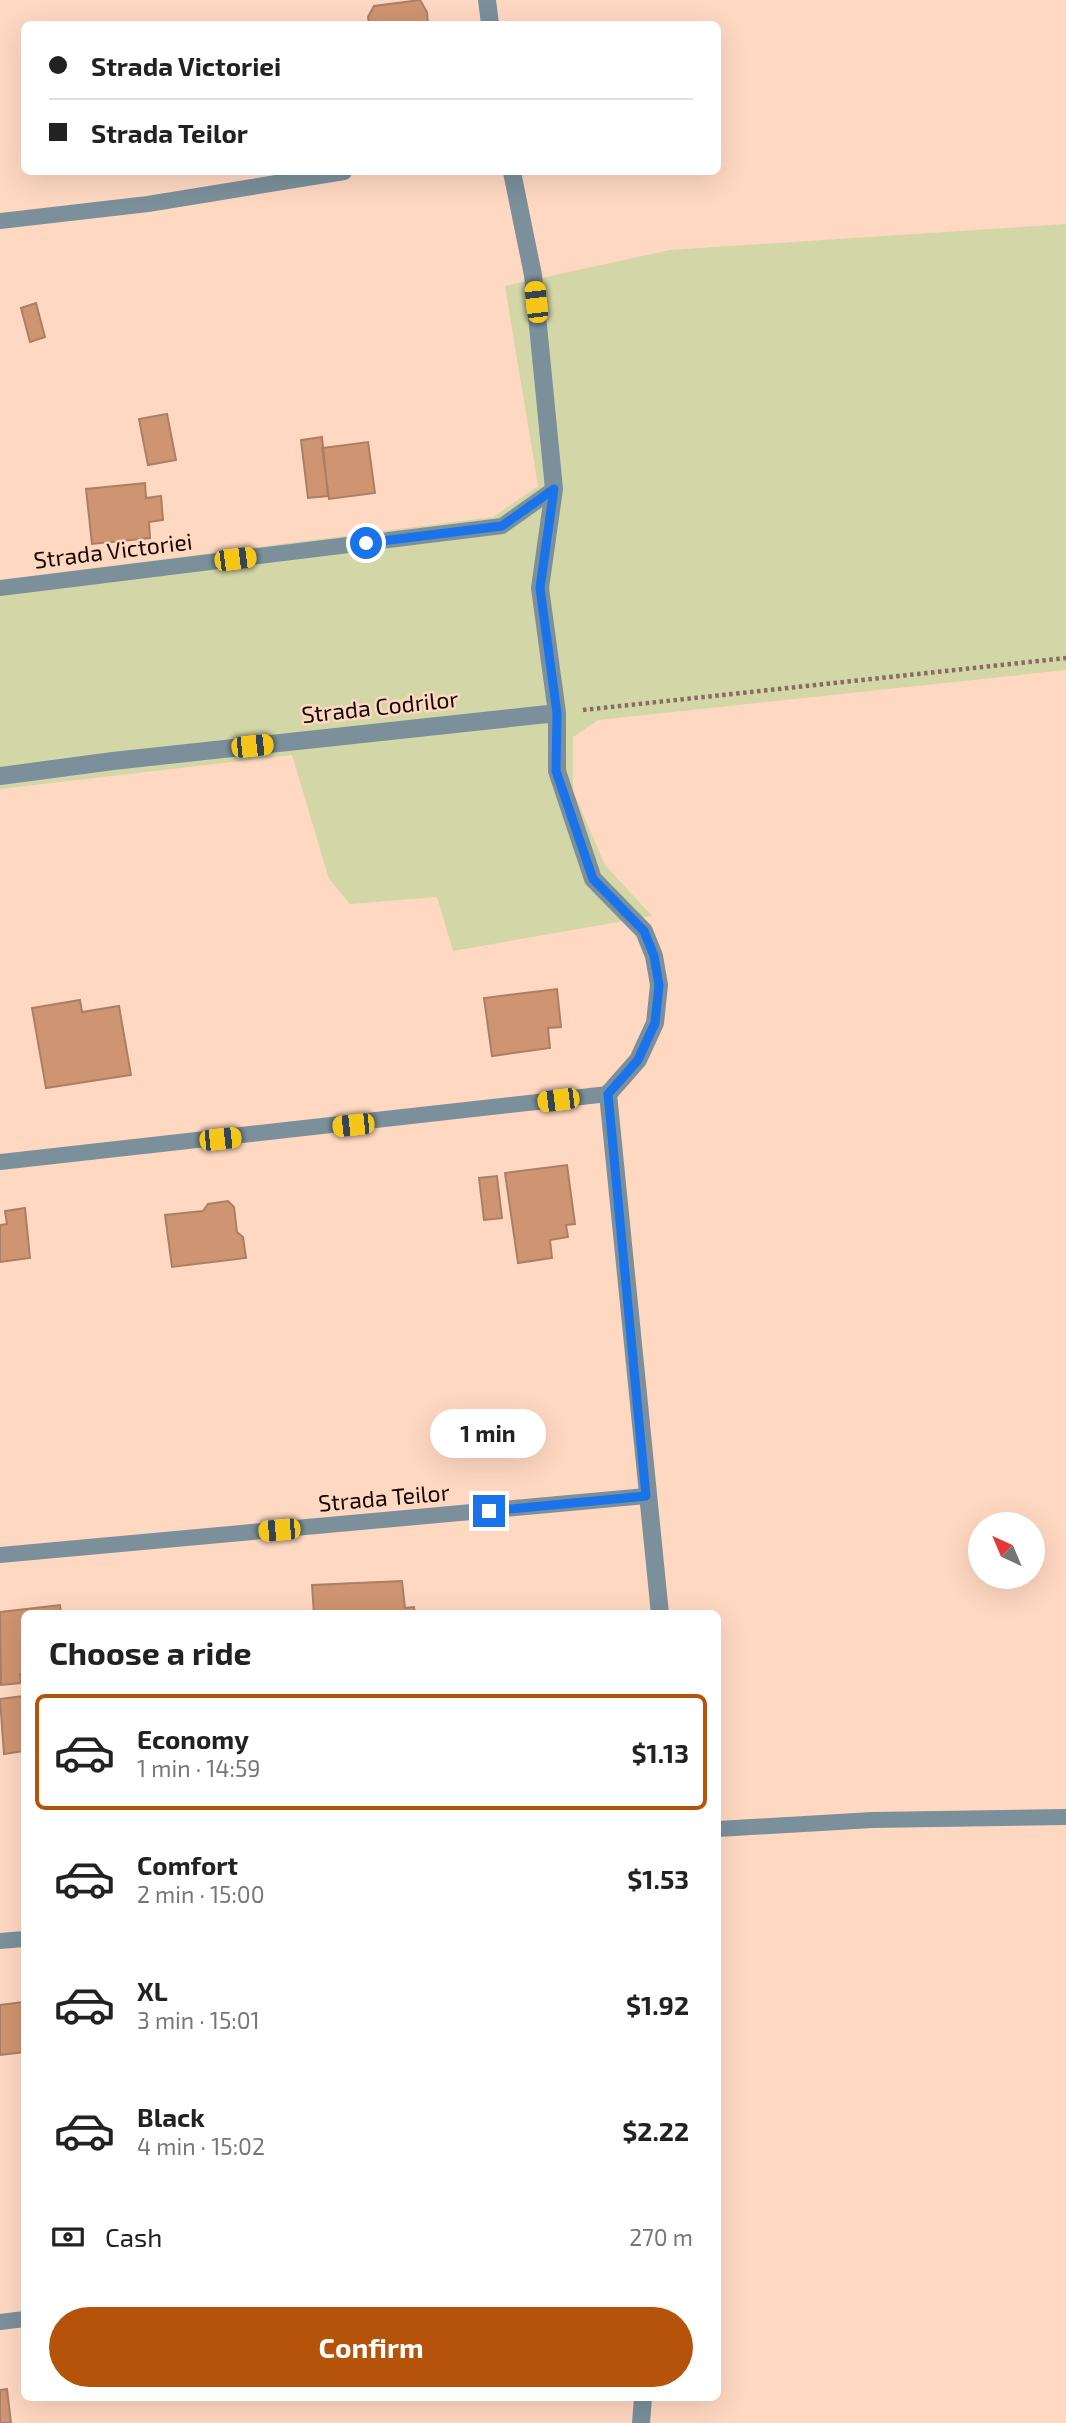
<!DOCTYPE html>
<meta charset="utf-8">
<style>
:root{--surface:#fff;--page:#f6f6f6;--text:#222;--muted:#767676;--line:#e0e0e0;--accent:#b45309}
body{margin:0;font-family:"Exo 2",sans-serif;background:var(--page);color:var(--text);height:100vh;display:flex;flex-direction:column;font-size:26px;white-space:nowrap}
*{box-sizing:border-box;margin:0}
p{font-size:23px;color:var(--muted)}
.icon{flex:none;width:38px;height:38px;fill:none;stroke:currentColor;stroke-width:2;stroke-linecap:round;stroke-linejoin:round}
.map{position:relative;flex:1;overflow:hidden}
.panel{position:absolute;left:21px;top:1610px;width:700px;height:791px;display:flex;flex-direction:column;background:var(--surface);border-radius:10px;box-shadow:0 7px 28px #0002}
.panel>*{flex:none}
.guide{position:absolute;left:21px;top:21px;width:700px;height:154px;border-radius:10px;box-shadow:0 7px 28px #0002;display:grid;align-content:center;height:154px;padding:0 28px;background:var(--surface)}
.needle{width:46px;rotate:316deg}
.fabs{position:absolute;left:968px;top:1512px;display:grid;gap:14px}
.fabs a{display:grid;place-items:center;width:77px;height:77px;border-radius:50%;background:var(--surface);box-shadow:0 7px 28px #0002;font-size:35px}
.end{position:absolute;width:32px;height:32px;margin:-16px;border:9px solid #1a73e8;background:#fff;box-shadow:0 0 0 4px #fff}
.from{border-radius:50%}
.bubble{position:absolute;height:49px;border-radius:24px;background:var(--surface);box-shadow:0 7px 28px #0002;font-size:23px;font-weight:700;line-height:49px;text-align:center}
.car{position:absolute;width:21px;height:42px;margin:-21px -10px;border-radius:9px;box-shadow:0 0 5px 2px #0007;background:linear-gradient(#f5c518 24%,#345 0 40%,#f5c518 0 76%,#345 0 86%,#f5c518 0)}
.guide b{display:flex;align-items:center;gap:24px;height:66px;font-size:26px}
.guide b+b{border-top:2px solid var(--line)}
.guide i{width:18px;height:18px;background:var(--text)}
ul{padding:0;list-style:none}
li{display:flex;align-items:center;gap:21px;height:116px;margin:0 14px 10px;padding:0 14px;border:4px solid transparent;border-radius:10px}
li div{flex:1}
li b{display:block;font-size:26px}
li em{font-style:normal;font-weight:700}
li.active{border-color:var(--accent)}
li>.icon{width:63px;height:63px;stroke-width:1.5}
h2{padding:0 28px;font-size:32px;line-height:84px}
.pay{display:flex;align-items:center;gap:18px;height:77px;padding:0 28px;font-size:26px}
.pay p{margin-inline-start:auto}
.cta{display:flex;gap:14px;margin-top:auto;padding:14px 28px}
.cta a{flex:1;height:80px;border-radius:42px;background:var(--accent);color:#fff;font-size:28px;font-weight:700;line-height:80px;text-align:center}
.map>svg:first-child{display:block}
.green{fill:#d3d6a7}
.building{fill:#cf9471;stroke:#ab7f65;stroke-width:2}
.lines{fill:none;stroke-linecap:round;stroke-linejoin:round}
.path{stroke:#886d5f;stroke-width:4.5;stroke-dasharray:3.5 3.5;stroke-linecap:butt}
.lane{stroke:#7b909b;stroke-width:16}
.street{stroke:#7b909b;stroke-width:18}
.route{stroke:#1a73e8;stroke-width:9}
.labels{text-anchor:middle;stroke-width:5;stroke-linejoin:round;paint-order:stroke}
.street-label{font-size:23px;fill:#160701;stroke:#ffd8c2}
</style>
<div class="map">
<svg width="1066" height="2423" viewBox="0 0 1066 2423">
<rect width="100%" height="100%" fill="#ffd8c2"/>
<!-- green -->
<path class="green" d="M1066,224V670L598,720L573,737V791L605,865L652,916L453,951L437,897L350,904L329,879L292,755L0,789V580L493,517L538,486L505,286L670,250Z"/>
<!-- building -->
<path class="building" d="M420,0L427,12L428,24H433H369L368,17L374,6Z
M36,303L45,337L30,342L21,308Z
M167,414L176,460L148,465L139,419Z
M322,437L328,496L308,498L301,440Z
M368,442L375,493L329,499L322,448Z
M145,483L146,498L161,496L163,520L149,522L150,538L92,544L86,489Z
M557,989L561,1027L548,1028L550,1048L492,1056L484,998Z
M80,1000L82,1012L119,1006L131,1075L46,1088L32,1008Z
M567,1165L575,1224L566,1225L568,1237L550,1240L552,1258L518,1263L505,1173Z
M497,1176L502,1218L484,1220L479,1178Z
M228,1201L234,1207L237,1232L243,1237L246,1258L172,1267L165,1215L203,1211L208,1204Z
M25,1208L30,1258L0,1262V1225L7,1224L5,1211Z
M402,1581L405,1608L414,1607L415,1614H314L312,1585Z
M60,1605L61,1614H24V1674H20L21,1683L1,1685L0,1612Z
M24,1696V1751L4,1754L0,1699Z
M24,2002V2052L0,2055V2005Z
M7,2389L11,2423H0V2390Z"/>
<g class="lines">
<!-- path -->
<path class="path" d="M583,710L1066,658"/>
<!-- lane -->
<path class="lane" d="M0,221L148,204L344,172
M0,588L502,526L554,489
M0,1162L608,1094
M0,1555L646,1496
M718,1829L872,1820L1066,1817
M0,1941L24,1939
M0,2322L24,2319"/>
<!-- street -->
<path class="street" d="M487,0L490,24
M512,172L533,275L554,489L540,588L557,713V771L593,879L644,931L654,956L659,985L655,1023L638,1060L608,1094L660,1614
M0,776L113,761L557,713
M641,2423L643,2398"/>
</g>
<g class="lines">
<!-- route -->
<path class="route" d="M366,543L502,526L554,489L540,588L557,713L556,771L593,879L644,931L654,956L659,985L655,1023L638,1060L608,1094L646,1496L489,1511"/>
</g>
<g class="labels">
<!-- street labels -->
<g class="street-label">
<text transform="translate(113 551) rotate(-7)" y="8">Strada Victoriei</text>
<text transform="translate(380 707) rotate(-6)" y="8">Strada Codrilor</text>
<text transform="translate(384 1498) rotate(-5)" y="8">Strada Teilor</text>
</g>
</g>
</svg>
<div class="fabs">
<a><svg class="needle" viewBox="-14 -14 28 28"><path d="M0-13l5 13h-10z" fill="#e53935"/><path d="M0 13l5-13h-10z" fill="#767676"/></svg></a>
</div>
<i class="end from" style="left:366px;top:543px"></i>
<i class="end" style="left:489px;top:1511px"></i>
<div class="bubble" style="left:430px;top:1409px;width:116px">1 min</div>
<i class="car" style="left:536px;top:302px;rotate:354deg"></i>
<i class="car" style="left:235px;top:559px;rotate:83deg"></i>
<i class="car" style="left:252px;top:746px;rotate:84deg"></i>
<i class="car" style="left:558px;top:1100px;rotate:263deg"></i>
<i class="car" style="left:353px;top:1125px;rotate:264deg"></i>
<i class="car" style="left:220px;top:1139px;rotate:84deg"></i>
<i class="car" style="left:279px;top:1530px;rotate:265deg"></i>
<div class="guide">
<b><i class="from"></i>Strada Victoriei</b>
<b><i></i>Strada Teilor</b>
</div>
<section class="panel">
<h2>Choose a ride</h2>
<ul>
<li class="active"><svg class="icon" aria-label="car" viewBox="0 0 24 24"><path d="M5 17H2v-5l4-1 3-4h7l3 4 3 1v5h-3M9 17h6M6 11h13"/><circle cx="7" cy="17" r="2"/><circle cx="17" cy="17" r="2"/></svg><div><b>Economy</b><p>1 min · 14:59</p></div><em>$1.13</em></li>
<li><svg class="icon" aria-label="car" viewBox="0 0 24 24"><path d="M5 17H2v-5l4-1 3-4h7l3 4 3 1v5h-3M9 17h6M6 11h13"/><circle cx="7" cy="17" r="2"/><circle cx="17" cy="17" r="2"/></svg><div><b>Comfort</b><p>2 min · 15:00</p></div><em>$1.53</em></li>
<li><svg class="icon" aria-label="car" viewBox="0 0 24 24"><path d="M5 17H2v-5l4-1 3-4h7l3 4 3 1v5h-3M9 17h6M6 11h13"/><circle cx="7" cy="17" r="2"/><circle cx="17" cy="17" r="2"/></svg><div><b>XL</b><p>3 min · 15:01</p></div><em>$1.92</em></li>
<li><svg class="icon" aria-label="car" viewBox="0 0 24 24"><path d="M5 17H2v-5l4-1 3-4h7l3 4 3 1v5h-3M9 17h6M6 11h13"/><circle cx="7" cy="17" r="2"/><circle cx="17" cy="17" r="2"/></svg><div><b>Black</b><p>4 min · 15:02</p></div><em>$2.22</em></li>
</ul>
<div class="pay"><svg class="icon" aria-label="cash" viewBox="0 0 24 24"><path d="M3 7h18v10H3z"/><circle cx="12" cy="12" r="2"/></svg>Cash<p>270 m</p></div>
<div class="cta"><a>Confirm</a></div>
</section>
</div>
